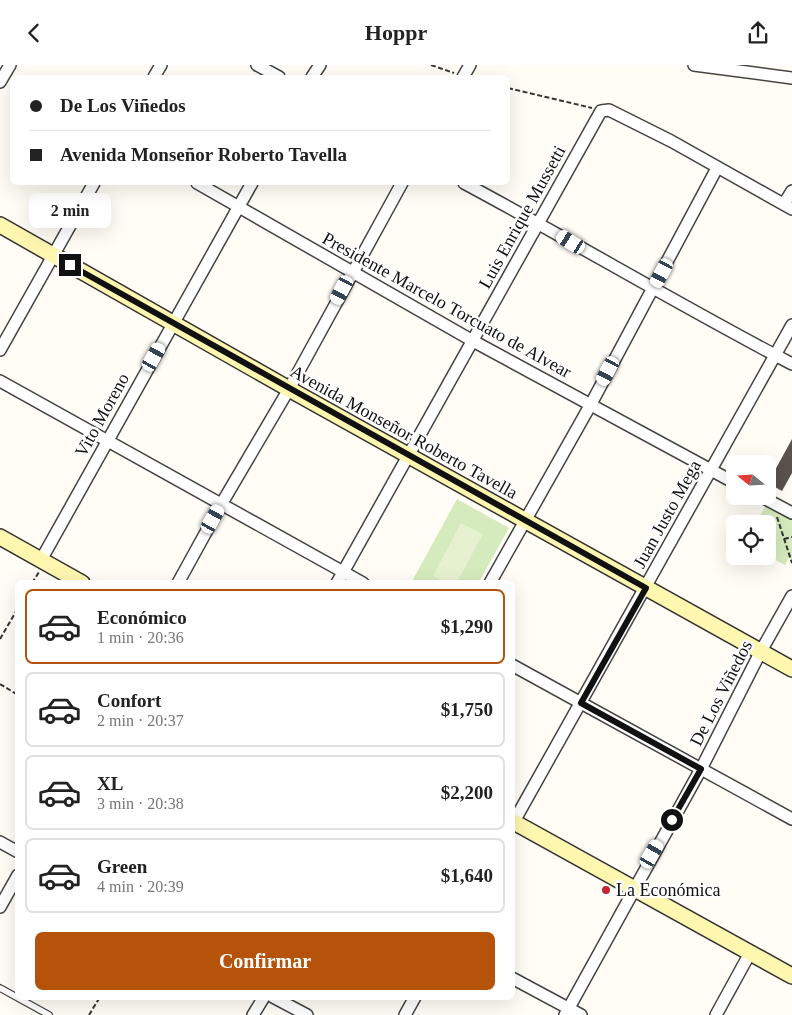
<!DOCTYPE html>
<html lang="es">
<meta charset="utf-8">
<style>
:root{--surface:#fff;--page:#f6f6f6;--text:#222;--muted:#767676;--line:#e0e0e0;--accent:#b45309}
body{margin:0;font-family:"Times New Roman",serif;background:var(--page);color:var(--text);height:100vh;display:flex;flex-direction:column;font-size:19px;white-space:nowrap}
*{box-sizing:border-box;margin:0}
p{font-size:16px;color:var(--muted)}
.icon{flex:none;width:28px;height:28px;fill:none;stroke:currentColor;stroke-width:2;stroke-linecap:round;stroke-linejoin:round}
.map{position:relative;flex:1;overflow:hidden}
.panel{position:absolute;left:15px;top:515px;width:500px;height:420px;display:flex;flex-direction:column;background:var(--surface);border-radius:8px;box-shadow:0 5px 20px #0002}
.panel>*{flex:none}
.top-card{position:absolute;left:10px;top:10px;width:500px;height:110px;border-radius:8px;box-shadow:0 5px 20px #0002;display:grid;align-content:center;height:110px;padding:0 20px;background:var(--surface)}
.needle{width:32px;rotate:288deg}
.controls{position:absolute;left:726px;top:390px;display:grid;gap:10px}
.controls a{display:grid;place-items:center;width:50px;height:50px;border-radius:8px;background:var(--surface);box-shadow:0 5px 20px #0002;font-size:25px}
.end{position:absolute;width:22px;height:22px;margin:-11px;border:6px solid #111;background:#fff;box-shadow:0 0 0 2px #fff}
.from{border-radius:50%}
.bubble{position:absolute;height:35px;border-radius:8px;background:var(--surface);box-shadow:0 5px 20px #0002;font-size:16px;font-weight:600;line-height:35px;text-align:center}
.car{position:absolute;width:15px;height:30px;margin:-15px -8px;border-radius:6px;box-shadow:0 0 4px 1px #0007;background:linear-gradient(#fff 24%,#345 0 40%,#fff 0 76%,#345 0 86%,#fff 0)}
.top-card b{display:flex;align-items:center;gap:18px;height:48px;font-size:19px}
.top-card b+b{border-top:1px solid var(--line)}
.top-card i{width:12px;height:12px;background:var(--text)}
ul{padding:9px 0 0;list-style:none}
li{display:flex;align-items:center;gap:15px;height:75px;margin:0 10px 8px;padding:0 10px;border:2px solid var(--line);border-radius:8px}
li div{flex:1}
li b{display:block;font-size:19px}
li em{font-style:normal;font-weight:600}
li.active{border-color:var(--accent)}
li>.icon{width:45px;height:45px;stroke-width:1.5}
.primary-button{display:flex;gap:10px;margin-top:auto;padding:10px 20px}
.primary-button a{flex:1;height:58px;border-radius:8px;background:var(--accent);color:#fff;font-size:20px;font-weight:600;line-height:58px;text-align:center}
header{display:flex;justify-content:space-between;align-items:center;height:65px;padding:0 20px;background:var(--surface);font-size:22px;font-weight:600}
.map>svg:first-child{display:block}
.green{fill:#d5ebbd}
.pitch{fill:#e6f2cf}
.building{fill:#5a524d}
.lines{fill:none;stroke-linecap:round;stroke-linejoin:round}
.lane-casing{stroke:#444;stroke-width:8}
.street-casing{stroke:#444;stroke-width:14}
.secondary-casing{stroke:#333;stroke-width:18}
.path{stroke:#333;stroke-width:2;stroke-dasharray:5 2.5;stroke-linecap:butt}
.lane{stroke:#fff;stroke-width:5.5}
.street{stroke:#fff;stroke-width:11}
.secondary{stroke:#fff6b0;stroke-width:15}
.route{stroke:#111;stroke-width:6}
.poi-dot{fill:#c4262e;stroke:#fff;stroke-width:2}
.labels{text-anchor:middle;stroke-width:5;stroke-linejoin:round;paint-order:stroke}
.street-label{font-size:18px;fill:#111;stroke:#fff}
.poi-label{font-size:18px;fill:#111;stroke:#fff;text-anchor:start}
</style>
<header><svg class="icon" aria-label="back" viewBox="0 0 24 24"><path d="M15 5l-7 7 7 7"/></svg>Hoppr<svg class="icon" aria-label="share" viewBox="0 0 24 24"><path d="M12 15V3M7 8l5-5 5 5M5 13v7h14v-7"/></svg></header>
<div class="map">
<svg width="792" height="950" viewBox="0 0 792 950">
<rect width="100%" height="100%" fill="#fffdf5"/>
<!-- green -->
<path class="green" d="M457,434L509,463L479,517L411,518Z
M766,440L792,454V495L789,493L785,500L768,491V459H756Z"/>
<!-- pitch -->
<path class="pitch" d="M461,458L483,469L457,517H445L433,511Z"/>
<!-- building -->
<path class="building" d="M792,374V408L782,426L768,418Z"/>
<g class="lines">
<defs>
<path id="lane" d="M0,923L49,950"/>
<path id="street" d="M257,0L279,12
M694,0L792,13
M154,12L161,0
M312,12L320,0
M463,12L470,0
M0,17L10,0
M197,118L473,276L735,418
M464,118C574,177 681,241 792,299
M784,139L792,126
M0,285L94,118
M0,316L363,518
M760,431L792,448
M41,495L252,118
M178,518L222,438L289,324L402,118
M337,518L601,46L609,45L671,76L792,144
M490,518L591,339L717,103
M512,600L792,754
M512,760L792,260
M0,777L18,787
M0,842L18,810
M512,913L581,950
M273,932L307,950
M253,950L264,932
M405,950L415,932
M565,950L701,704L761,586L792,531
M716,950L750,888"/>
<path id="secondary" d="M0,160L289,324L792,604
M0,472L82,518
M512,756L792,911"/>
</defs>
<!-- lane casing -->
<use href="#lane" class="lane-casing"/>
<!-- street casing -->
<use href="#street" class="street-casing"/>
<!-- secondary casing -->
<use href="#secondary" class="secondary-casing"/>
<!-- path -->
<path class="path" d="M431,0L454,8
M508,23L592,43
M777,452L792,498
M784,474L792,472
M32,518L39,507
M0,574L18,543
M0,619L18,630
M89,950L100,932"/>
<!-- lane -->
<use href="#lane" class="lane"/>
<!-- street -->
<use href="#street" class="street"/>
<!-- secondary -->
<use href="#secondary" class="secondary"/>
</g>
<g class="lines">
<!-- route -->
<path class="route" d="M70,200L646,523L581,638L701,704L672,755"/>
</g>
<!-- markers -->
<circle class="poi-dot" cx="606" cy="825" r="5"/>
<g class="labels">
<!-- street labels -->
<g class="street-label">
<text transform="translate(522 152) rotate(-61)" y="6">Luis Enrique Mussetti</text>
<text transform="translate(447 240) rotate(29)" y="6">Presidente Marcelo Torcuato de Alvear</text>
<text transform="translate(102 350) rotate(-61)" y="6">Vito Moreno</text>
<text transform="translate(404 367) rotate(29)" y="6">Avenida Monseñor Roberto Tavella</text>
<text transform="translate(667 449) rotate(-61)" y="6">Juan Justo Mega</text>
<text transform="translate(721 628) rotate(-63)" y="6">De Los Viñedos</text>
</g>
<!-- poi labels -->
<g class="poi-label">
<text x="616" y="831">La Económica</text>
</g>
</g>
</svg>
<div class="controls">
<a><svg class="needle" viewBox="-14 -14 28 28"><path d="M0-13l5 13h-10z" fill="#e53935"/><path d="M0 13l5-13h-10z" fill="#767676"/></svg></a>
<a><svg class="icon" aria-label="locate" viewBox="0 0 24 24"><circle cx="12" cy="12" r="6"/><path d="M12 2v4M12 18v4M2 12h4M18 12h4"/></svg></a>
</div>
<i class="end from" style="left:672px;top:755px"></i>
<i class="end" style="left:70px;top:200px"></i>
<div class="bubble" style="left:29px;top:128px;width:82px">2 min</div>
<i class="car" style="left:571px;top:177px;rotate:301deg"></i>
<i class="car" style="left:662px;top:208px;rotate:208deg"></i>
<i class="car" style="left:342px;top:225px;rotate:208deg"></i>
<i class="car" style="left:154px;top:292px;rotate:29deg"></i>
<i class="car" style="left:608px;top:306px;rotate:208deg"></i>
<i class="car" style="left:213px;top:454px;rotate:29deg"></i>
<i class="car" style="left:652px;top:789px;rotate:30deg"></i>
<div class="top-card">
<b><i class="from"></i>De Los Viñedos</b>
<b><i></i>Avenida Monseñor Roberto Tavella</b>
</div>
<section class="panel">
<ul>
<li class="active"><svg class="icon" aria-label="car" viewBox="0 0 24 24"><path d="M5 17H2v-5l4-1 3-4h7l3 4 3 1v5h-3M9 17h6M6 11h13"/><circle cx="7" cy="17" r="2"/><circle cx="17" cy="17" r="2"/></svg><div><b>Económico</b><p>1 min · 20:36</p></div><em>$1,290</em></li>
<li><svg class="icon" aria-label="car" viewBox="0 0 24 24"><path d="M5 17H2v-5l4-1 3-4h7l3 4 3 1v5h-3M9 17h6M6 11h13"/><circle cx="7" cy="17" r="2"/><circle cx="17" cy="17" r="2"/></svg><div><b>Confort</b><p>2 min · 20:37</p></div><em>$1,750</em></li>
<li><svg class="icon" aria-label="car" viewBox="0 0 24 24"><path d="M5 17H2v-5l4-1 3-4h7l3 4 3 1v5h-3M9 17h6M6 11h13"/><circle cx="7" cy="17" r="2"/><circle cx="17" cy="17" r="2"/></svg><div><b>XL</b><p>3 min · 20:38</p></div><em>$2,200</em></li>
<li><svg class="icon" aria-label="car" viewBox="0 0 24 24"><path d="M5 17H2v-5l4-1 3-4h7l3 4 3 1v5h-3M9 17h6M6 11h13"/><circle cx="7" cy="17" r="2"/><circle cx="17" cy="17" r="2"/></svg><div><b>Green</b><p>4 min · 20:39</p></div><em>$1,640</em></li>
</ul>
<div class="primary-button"><a>Confirmar</a></div>
</section>
</div>
